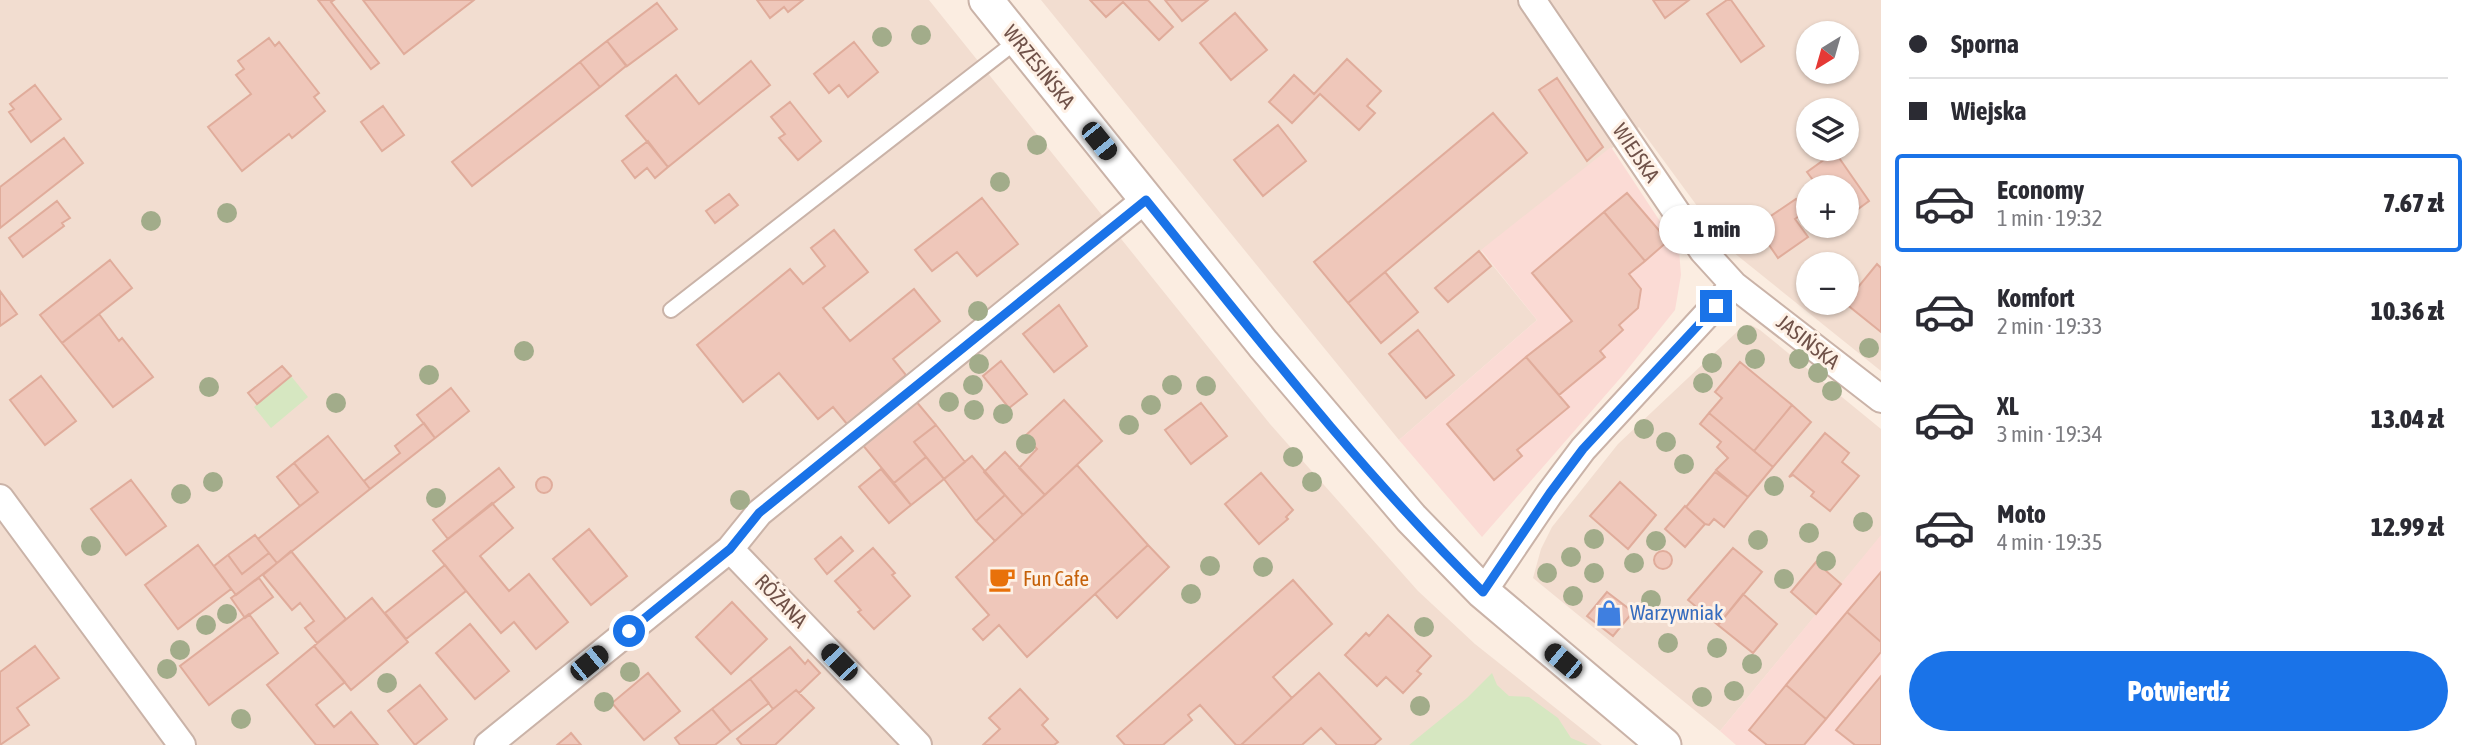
<!DOCTYPE html>
<html lang="pl">
<meta charset="utf-8">
<style>
:root{--surface:#fff;--page:#f7f7f7;--text:#2b2b33;--muted:#7c7c81;--line:#e1e1e2;--accent:#1a73e8}
body{margin:0;font-family:"Asap Condensed",sans-serif;background:var(--page);color:var(--text);height:100vh;display:flex;flex-direction:column;font-size:26px;white-space:nowrap}
*{box-sizing:border-box;margin:0}
p{font-size:23px;color:var(--muted)}
.icon{flex:none;width:38px;height:38px;fill:none;stroke:currentColor;stroke-width:2;stroke-linecap:round;stroke-linejoin:round}
.map{position:relative;flex:1;overflow:hidden}
.side{display:flex;flex-direction:column;background:var(--surface);width:595px}
.side>*{flex:none}
.banner{display:grid;align-content:center;height:154px;padding:0 28px;background:var(--surface)}
.needle{width:46px;rotate:217deg}
.tools{position:absolute;left:1796px;top:21px;display:grid;gap:14px}
.tools a{display:grid;place-items:center;width:63px;height:63px;border-radius:50%;background:var(--surface);box-shadow:0 2px 5px #0004;font-size:35px}
.end{position:absolute;width:32px;height:32px;margin:-16px;border:9px solid #1a73e8;background:#fff;box-shadow:0 0 0 4px #fff}
.from{border-radius:50%}
.bubble{position:absolute;height:49px;border-radius:24px;background:var(--surface);box-shadow:0 2px 5px #0004;font-size:23px;font-weight:800;line-height:49px;text-align:center}
.car{position:absolute;width:21px;height:42px;margin:-21px -10px;border-radius:9px;box-shadow:0 0 5px 2px #0007;background:linear-gradient(#222 24%,#8ab4d8 0 40%,#222 0 76%,#8ab4d8 0 86%,#222 0)}
.banner b{display:flex;align-items:center;gap:24px;height:66px;font-size:26px}
.banner b+b{border-top:2px solid var(--line)}
.banner i{width:18px;height:18px;background:var(--text)}
ul{padding:0;list-style:none}
li{display:flex;align-items:center;gap:21px;height:98px;margin:0 14px 10px;padding:0 14px;border:4px solid transparent;border-radius:7px}
li div{flex:1}
li b{display:block;font-size:26px}
li em{font-style:normal;font-weight:800}
li.active{border-color:var(--accent)}
li>.icon{width:63px;height:63px;stroke-width:1.5}
.action{display:flex;gap:14px;margin-top:auto;padding:14px 28px}
.action a{flex:1;height:80px;border-radius:42px;background:var(--accent);color:#fff;font-size:28px;font-weight:800;line-height:80px;text-align:center}
main{display:flex;flex:1;min-height:0}
.map>svg:first-child{display:block}
.residential{fill:#f2ddd0;fill-rule:evenodd}
.commercial{fill:#fbdbd5}
.green{fill:#d6e7c1}
.building{fill:#efc7ba;stroke:#e0ac9b;stroke-width:2}
.lines{fill:none;stroke-linecap:round;stroke-linejoin:round}
.service-casing{stroke:#cab3a8;stroke-width:18}
.minor-casing{stroke:#cab3a8;stroke-width:30}
.tertiary-casing{stroke:#cab3a8;stroke-width:37}
.service{stroke:#fff;stroke-width:14}
.minor{stroke:#fff;stroke-width:26}
.tertiary{stroke:#fff;stroke-width:33}
.tree{fill:#a2ac8a}
.route{stroke:#1a73e8;stroke-width:9}
.labels{text-anchor:middle;stroke-width:6;stroke-linejoin:round;paint-order:stroke}
.street-label{font-size:21px;fill:#705249;stroke:#fef1e6}
.food-label{font-size:21px;fill:#c56008;stroke:#fef1e6;text-anchor:start}
.shop-label{font-size:21px;fill:#366cbe;stroke:#fef1e6;text-anchor:start}
</style>
<main>
<div class="map">
<svg width="1881" height="745" viewBox="0 0 1881 745">
<rect width="100%" height="100%" fill="#fbede1"/>
<!-- residential -->
<path class="residential" d="M0,0H929L1270,424L1418,591L1475,644L1602,745H0Z
M1041,0H1881V371L1728,248L1639,127L1481,251L1537,320L1399,440ZM1808,33H1846V72H1808ZM1808,110H1846V149H1808ZM1808,187H1846V226H1808ZM1808,264H1846V303H1808Z
M1751,325L1760,330L1881,429V536L1720,731L1533,578L1541,549L1552,527L1618,444L1741,328Z"/>
<!-- commercial -->
<path class="commercial" d="M1611,147L1679,250L1681,275L1675,310L1623,375L1482,537L1399,440L1537,320L1481,250Z
M1881,535V745H1736L1720,731Z"/>
<!-- green -->
<path class="green" d="M291,376L308,397L271,428L254,407Z
M1492,673L1497,685L1509,696L1529,697L1558,718L1571,738L1588,745H1409L1467,698Z"/>
<!-- building -->
<path class="building" d="M318,0H334L331,2L379,63L371,69Z
M363,0H474L404,54Z
M757,0H803L788,12L784,7L770,18Z
M1090,0H1148L1173,27L1159,40L1123,2L1106,17Z
M1165,0H1208L1182,21Z
M1653,0H1689L1665,18Z
M1727,0H1731L1764,46L1741,62L1707,14Z
M657,3L677,29L627,66L607,41Z
M1235,13L1267,50L1231,80L1200,43Z
M269,38L275,46L279,42L319,93L314,97L325,111L292,138L289,134L242,171L208,127L251,94L236,75L244,69L238,61Z
M607,41L626,66L600,87L580,62Z
M854,42L878,72L848,97L839,85L829,93L814,74Z
M1347,59L1381,91L1367,106L1375,113L1359,130L1320,94L1292,123L1269,102L1294,75L1314,94Z
M751,61L770,85L668,167L626,116L676,75L699,104Z
M580,62L600,87L472,186L452,162Z
M1557,78L1603,147L1587,161L1539,90Z
M35,85L61,119L31,142L9,112L14,109L10,104Z
M790,102L821,141L798,160L779,138L785,134L771,117Z
M383,106L404,135L382,151L361,122Z
M1493,113L1527,153L1348,303L1314,262Z
M1278,125L1306,161L1263,196L1234,160Z
M64,138L83,163L0,228V187Z
M648,141L668,167L655,178L647,168L635,178L622,161Z
M1835,152L1869,201L1846,218V187H1818L1807,172Z
M1627,193L1668,241L1645,261L1604,212Z
M729,194L738,205L715,223L706,211Z
M982,198L1018,244L977,276L957,252L932,271L915,250Z
M1796,199L1805,212L1795,219L1808,237L1778,258L1756,226Z
M57,201L70,218L62,223L64,226L23,257L9,238Z
M1604,212L1645,261L1629,274L1641,289L1638,308L1619,325L1623,330L1600,351L1605,357L1559,395L1526,357L1572,321L1532,273Z
M834,230L868,272L823,308L850,341L914,289L940,321L893,359L906,375L847,424L833,407L818,419L779,373L743,402L697,345L790,269L803,284L825,266L811,248Z
M1479,251L1491,266L1448,302L1435,288Z
M110,260L132,288L62,343L40,315Z
M1877,264L1881,268V332L1845,303Z
M1385,272L1418,312L1381,343L1348,303Z
M0,291L17,314L0,326Z
M1059,305L1087,346L1054,372L1023,334Z
M99,314L119,341L122,338L153,377L113,407L62,343Z
M1418,330L1454,375L1426,398L1389,354Z
M1526,357L1569,407L1517,450L1522,456L1494,480L1447,424Z
M1001,361L1027,394L1009,408L983,376Z
M1740,362L1792,405L1754,451L1709,413L1722,398L1715,392Z
M282,366L291,376L257,404L248,393Z
M41,376L76,421L45,445L10,400Z
M451,388L469,411L435,438L417,415Z
M915,400L936,425L914,442L926,457L894,483L861,443Z
M1064,400L1102,441L1045,495L1019,468L1037,449L1025,436Z
M1201,403L1227,436L1191,464L1165,430Z
M1792,405L1811,422L1773,467L1754,451Z
M1709,413L1773,467L1748,497L1716,470L1728,458L1717,447L1721,442L1700,424Z
M424,423L435,438L370,489L364,481L400,453L395,446Z
M936,425L965,462L944,479L914,442Z
M1825,433L1849,453L1842,462L1859,476L1830,511L1811,496L1814,492L1793,475L1789,477Z
M328,436L370,489L277,563L258,539L318,492L294,463Z
M1005,452L1045,495L1023,515L984,472Z
M972,456L1005,495L976,521L944,479Z
M926,457L944,479L911,505L894,483Z
M294,463L318,492L300,506L277,477Z
M1077,465L1148,545L1027,657L999,625L983,640L973,629L989,615L956,577Z
M499,468L514,487L448,539L433,520Z
M881,469L911,505L889,523L859,487Z
M1715,472L1748,497L1724,527L1714,519L1709,525L1705,524L1686,507Z
M1261,473L1293,510L1286,517L1288,519L1259,544L1225,504Z
M536 485a8 8 0 1 1 16 0a8 8 0 1 1-16 0Z
M131,480L166,526L126,555L91,509Z
M1620,482L1656,515L1628,549L1590,516Z
M1005,495L1023,515L995,541L976,521Z
M492,503L513,528L480,556L509,591L529,574L568,622L536,649L514,622L501,633L433,551Z
M1685,506L1705,524L1685,547L1665,529Z
M589,529L627,576L591,605L553,559Z
M255,535L269,553L242,574L228,555Z
M841,537L853,551L827,574L815,559Z
M198,545L231,589L178,629L145,585Z
M1148,545L1169,567L1117,618L1095,594Z
M873,548L895,573L892,575L910,596L874,629L858,612L861,610L835,581Z
M1733,548L1762,572L1718,625L1688,600Z
M1654 560a9 9 0 1 1 18 0a9 9 0 1 1-18 0Z
M291,551L346,619L317,643L305,628L314,621L300,603L292,610L263,575Z
M269,553L277,563L236,595L214,566L228,555L242,574Z
M1816,562L1841,584L1816,614L1791,592Z
M445,565L466,591L406,639L385,613Z
M1881,572V642L1847,612Z
M259,578L273,597L245,618L231,598Z
M1293,580L1332,624L1273,677L1292,698L1241,745H1236L1200,705L1188,715L1192,720L1163,745H1125L1117,736Z
M1607,592L1633,612L1613,636L1587,616Z
M1743,594L1777,624L1753,653L1718,625Z
M372,598L408,642L351,690L314,646Z
M732,602L767,639L731,674L696,637Z
M1847,612L1881,642V652L1826,719L1786,685Z
M249,614L278,653L209,705L180,666Z
M1388,615L1431,656L1417,671L1421,674L1403,693L1386,677L1377,686L1345,655L1366,633L1369,636Z
M470,624L509,671L475,699L436,653Z
M35,646L59,678L17,708L29,725L0,745V672Z
M314,646L345,682L316,705L334,727L351,712L378,745H316L267,685Z
M790,647L805,664L808,660L820,673L799,693L796,690L773,709L750,679Z
M648,673L680,711L644,740L612,703Z
M1319,673L1381,739L1374,745H1337L1321,728L1302,745H1241Z
M1881,676V745H1855L1836,730Z
M750,679L769,703L731,732L712,709Z
M420,685L447,719L415,745L388,711Z
M1786,685L1826,719L1804,745H1767L1749,730Z
M1020,689L1048,719L1042,725L1058,742L1054,745H983L1000,729L989,718Z
M796,690L814,708L775,745H742L737,739Z
M712,709L731,732L715,745H680L675,738Z
M571,733L581,745H557L569,735Z"/>
<g class="lines">
<defs>
<path id="service" d="M671,310L1018,40"/>
<path id="minor" d="M1532,0L1703,251L1734,285L1881,399
M0,498L182,745
M730,549L918,745
M1483,592L1550,493L1583,449L1734,285
M488,745L730,549L759,513L1146,199"/>
<path id="tertiary" d="M986,0L1263,344L1411,518L1483,592L1664,745"/>
</defs>
<!-- service casing -->
<use href="#service" class="service-casing"/>
<!-- minor casing -->
<use href="#minor" class="minor-casing"/>
<!-- tertiary casing -->
<use href="#tertiary" class="tertiary-casing"/>
<!-- service -->
<use href="#service" class="service"/>
<!-- minor -->
<use href="#minor" class="minor"/>
<!-- tertiary -->
<use href="#tertiary" class="tertiary"/>
</g>
<!-- trees -->
<g class="tree">
<circle cx="921" cy="35" r="10"/>
<circle cx="882" cy="37" r="10"/>
<circle cx="1037" cy="145" r="10"/>
<circle cx="1000" cy="182" r="10"/>
<circle cx="227" cy="213" r="10"/>
<circle cx="151" cy="221" r="10"/>
<circle cx="978" cy="311" r="10"/>
<circle cx="1747" cy="335" r="10"/>
<circle cx="1869" cy="348" r="10"/>
<circle cx="524" cy="351" r="10"/>
<circle cx="1755" cy="359" r="10"/>
<circle cx="1799" cy="359" r="10"/>
<circle cx="1712" cy="363" r="10"/>
<circle cx="979" cy="364" r="10"/>
<circle cx="1818" cy="373" r="10"/>
<circle cx="429" cy="375" r="10"/>
<circle cx="1703" cy="383" r="10"/>
<circle cx="973" cy="385" r="10"/>
<circle cx="1172" cy="385" r="10"/>
<circle cx="1206" cy="386" r="10"/>
<circle cx="209" cy="387" r="10"/>
<circle cx="1832" cy="391" r="10"/>
<circle cx="949" cy="402" r="10"/>
<circle cx="336" cy="403" r="10"/>
<circle cx="1151" cy="405" r="10"/>
<circle cx="974" cy="410" r="10"/>
<circle cx="1003" cy="414" r="10"/>
<circle cx="1129" cy="425" r="10"/>
<circle cx="1644" cy="429" r="10"/>
<circle cx="1666" cy="442" r="10"/>
<circle cx="1026" cy="444" r="10"/>
<circle cx="1293" cy="457" r="10"/>
<circle cx="1684" cy="464" r="10"/>
<circle cx="213" cy="482" r="10"/>
<circle cx="1312" cy="482" r="10"/>
<circle cx="1774" cy="486" r="10"/>
<circle cx="181" cy="494" r="10"/>
<circle cx="436" cy="498" r="10"/>
<circle cx="740" cy="500" r="10"/>
<circle cx="1863" cy="522" r="10"/>
<circle cx="1809" cy="533" r="10"/>
<circle cx="1594" cy="539" r="10"/>
<circle cx="1758" cy="540" r="10"/>
<circle cx="1656" cy="541" r="10"/>
<circle cx="91" cy="546" r="10"/>
<circle cx="1571" cy="557" r="10"/>
<circle cx="1826" cy="561" r="10"/>
<circle cx="1634" cy="563" r="10"/>
<circle cx="1210" cy="566" r="10"/>
<circle cx="1263" cy="567" r="10"/>
<circle cx="1547" cy="573" r="10"/>
<circle cx="1594" cy="573" r="10"/>
<circle cx="1784" cy="579" r="10"/>
<circle cx="1191" cy="594" r="10"/>
<circle cx="1573" cy="596" r="10"/>
<circle cx="1651" cy="600" r="10"/>
<circle cx="227" cy="614" r="10"/>
<circle cx="206" cy="625" r="10"/>
<circle cx="1424" cy="627" r="10"/>
<circle cx="1668" cy="643" r="10"/>
<circle cx="1717" cy="648" r="10"/>
<circle cx="180" cy="650" r="10"/>
<circle cx="1752" cy="664" r="10"/>
<circle cx="167" cy="669" r="10"/>
<circle cx="630" cy="672" r="10"/>
<circle cx="387" cy="683" r="10"/>
<circle cx="1734" cy="691" r="10"/>
<circle cx="1702" cy="697" r="10"/>
<circle cx="604" cy="702" r="10"/>
<circle cx="1420" cy="706" r="10"/>
<circle cx="241" cy="719" r="10"/>
</g>
<g class="lines">
<!-- route -->
<path class="route" d="M629,631L730,549L759,513L1146,200C1254,334 1360,471 1483,592L1550,493L1583,449L1716,306"/>
</g>
<!-- icons -->
<defs>
<symbol id="cafe-bare" viewBox="-9 -9 18 18"><path d="M-5.5-4.5H6V0H3Q3 3.5 0 3.5H-2.5Q-5.5 3.5-5.5 0ZM3-3.2v2h1.7v-2ZM-6 4.5H4V6H-6Z" fill="#e8710a" stroke="#fef1e6" stroke-width="2.5" paint-order="stroke"/></symbol>
<symbol id="shop-bare" viewBox="-9 -9 18 18"><path d="M-5-2.5h2.3a2.7 3.5 0 0 1 5.4 0H5L5.5 6h-11ZM-1.5-2.5h3a1.5 2.3 0 0 0-3 0Z" fill="#3f7fe0" stroke="#fef1e6" stroke-width="2.5" paint-order="stroke"/></symbol>
</defs>
<g fill-rule="evenodd">
<use href="#cafe-bare" x="983" y="560" width="38" height="38"/>
<use href="#shop-bare" x="1590" y="594" width="38" height="38"/>
</g>
<g class="labels">
<!-- street labels -->
<g class="street-label">
<text transform="translate(1039 67) rotate(51)" y="7">WRZESIŃSKA</text>
<text transform="translate(1636 153) rotate(56)" y="7">WIEJSKA</text>
<text transform="translate(1808 342) rotate(38)" y="7">JASIŃSKA</text>
<text transform="translate(781 601) rotate(46)" y="7">RÓŻANA</text>
</g>
<!-- food labels -->
<g class="food-label">
<text x="1023" y="586">Fun Cafe</text>
</g>
<!-- shop labels -->
<g class="shop-label">
<text x="1630" y="620">Warzywniak</text>
</g>
</g>
</svg>
<div class="tools">
<a><svg class="needle" viewBox="-14 -14 28 28"><path d="M0-13l5 13h-10z" fill="#e53935"/><path d="M0 13l5-13h-10z" fill="#7c7c81"/></svg></a>
<a><svg class="icon" aria-label="layers" viewBox="0 0 24 24"><path d="M12 4l9 5-9 5-9-5zM3 14l9 5 9-5"/></svg></a>
<a>+</a>
<a>−</a>
</div>
<i class="end from" style="left:629px;top:631px"></i>
<i class="end" style="left:1716px;top:306px"></i>
<div class="bubble" style="left:1659px;top:205px;width:116px">1 min</div>
<i class="car" style="left:1099px;top:141px;rotate:141deg"></i>
<i class="car" style="left:1563px;top:661px;rotate:310deg"></i>
<i class="car" style="left:839px;top:662px;rotate:316deg"></i>
<i class="car" style="left:589px;top:663px;rotate:51deg"></i>
</div>
<section class="side">
<div class="banner">
<b><i class="from"></i>Sporna</b>
<b><i></i>Wiejska</b>
</div>
<ul>
<li class="active"><svg class="icon" aria-label="car" viewBox="0 0 24 24"><path d="M5 17H2v-5l4-1 3-4h7l3 4 3 1v5h-3M9 17h6M6 11h13"/><circle cx="7" cy="17" r="2"/><circle cx="17" cy="17" r="2"/></svg><div><b>Economy</b><p>1 min · 19:32</p></div><em>7.67 zł</em></li>
<li><svg class="icon" aria-label="car" viewBox="0 0 24 24"><path d="M5 17H2v-5l4-1 3-4h7l3 4 3 1v5h-3M9 17h6M6 11h13"/><circle cx="7" cy="17" r="2"/><circle cx="17" cy="17" r="2"/></svg><div><b>Komfort</b><p>2 min · 19:33</p></div><em>10.36 zł</em></li>
<li><svg class="icon" aria-label="car" viewBox="0 0 24 24"><path d="M5 17H2v-5l4-1 3-4h7l3 4 3 1v5h-3M9 17h6M6 11h13"/><circle cx="7" cy="17" r="2"/><circle cx="17" cy="17" r="2"/></svg><div><b>XL</b><p>3 min · 19:34</p></div><em>13.04 zł</em></li>
<li><svg class="icon" aria-label="car" viewBox="0 0 24 24"><path d="M5 17H2v-5l4-1 3-4h7l3 4 3 1v5h-3M9 17h6M6 11h13"/><circle cx="7" cy="17" r="2"/><circle cx="17" cy="17" r="2"/></svg><div><b>Moto</b><p>4 min · 19:35</p></div><em>12.99 zł</em></li>
</ul>
<div class="action"><a>Potwierdź</a></div>
</section>
</main>
